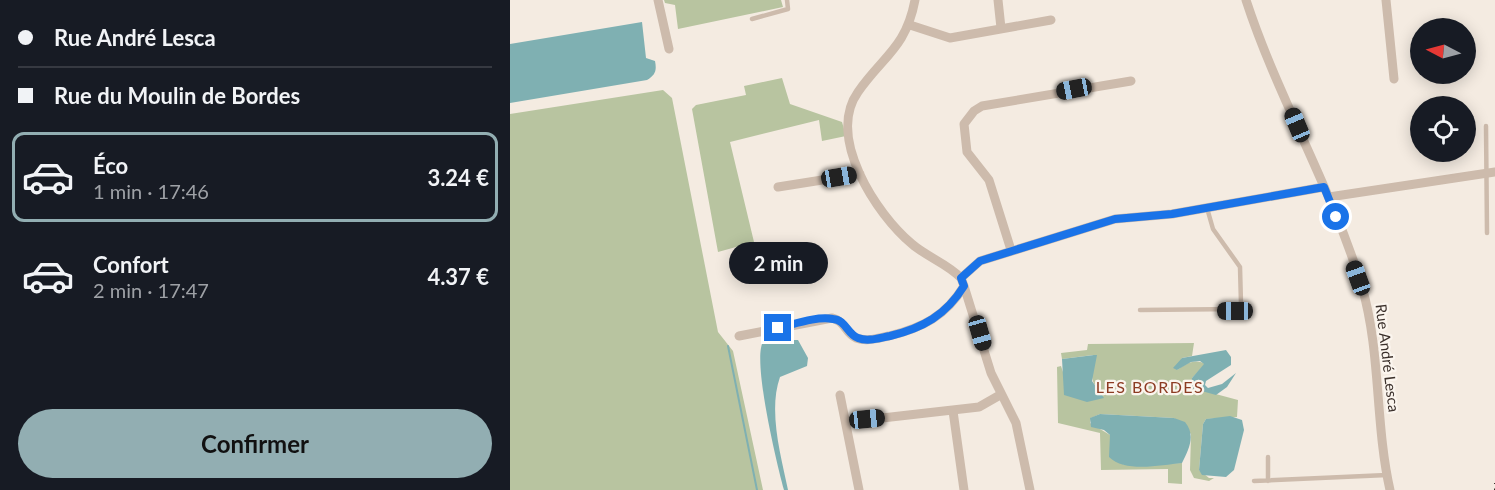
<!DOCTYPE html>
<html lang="fr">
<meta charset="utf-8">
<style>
:root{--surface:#171b24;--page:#242831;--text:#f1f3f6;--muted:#9ea1a6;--line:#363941;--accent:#92aeb2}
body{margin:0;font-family:Lato,sans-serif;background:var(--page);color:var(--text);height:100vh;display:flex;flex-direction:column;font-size:22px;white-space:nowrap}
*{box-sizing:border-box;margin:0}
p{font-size:20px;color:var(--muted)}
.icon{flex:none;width:33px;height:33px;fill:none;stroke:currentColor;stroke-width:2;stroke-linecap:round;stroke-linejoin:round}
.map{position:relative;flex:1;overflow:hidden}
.drawer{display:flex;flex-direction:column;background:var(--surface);width:510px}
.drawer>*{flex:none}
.banner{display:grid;align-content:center;height:132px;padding:0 18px;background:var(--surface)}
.needle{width:39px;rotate:276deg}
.tools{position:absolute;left:900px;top:18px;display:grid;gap:12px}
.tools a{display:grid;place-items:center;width:66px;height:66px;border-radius:50%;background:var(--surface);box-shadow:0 3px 15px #0003;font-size:30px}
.end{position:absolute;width:27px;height:27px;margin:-14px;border:8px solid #1a73e8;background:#fff;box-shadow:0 0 0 3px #fff}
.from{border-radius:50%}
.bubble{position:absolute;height:42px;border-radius:21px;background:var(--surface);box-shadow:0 3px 15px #0003;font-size:20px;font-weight:700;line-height:42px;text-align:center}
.car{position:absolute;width:18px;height:36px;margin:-18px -9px;border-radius:8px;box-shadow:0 0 4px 2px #0007;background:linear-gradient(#222 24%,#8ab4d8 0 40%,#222 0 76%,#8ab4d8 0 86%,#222 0)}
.banner b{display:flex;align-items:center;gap:21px;height:57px;font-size:22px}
.banner b+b{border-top:2px solid var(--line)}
.banner i{width:15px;height:15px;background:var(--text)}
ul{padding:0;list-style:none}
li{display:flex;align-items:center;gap:18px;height:90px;margin:0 12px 9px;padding:0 6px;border:3px solid transparent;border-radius:12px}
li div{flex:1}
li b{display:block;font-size:22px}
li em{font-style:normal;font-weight:700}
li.selected{border-color:var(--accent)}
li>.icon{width:54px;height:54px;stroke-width:1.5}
.button{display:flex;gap:12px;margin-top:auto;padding:12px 18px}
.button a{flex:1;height:69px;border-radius:36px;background:var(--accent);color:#111;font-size:24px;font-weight:700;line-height:69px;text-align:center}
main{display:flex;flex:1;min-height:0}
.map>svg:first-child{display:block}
.green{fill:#b8c4a0}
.water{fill:#7fb0b2}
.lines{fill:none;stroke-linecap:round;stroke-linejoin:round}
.stream{stroke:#7fb0b2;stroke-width:2}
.lane{stroke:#cdbbac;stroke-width:4.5}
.street{stroke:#cdbbac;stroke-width:9}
.rail{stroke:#3b302b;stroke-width:2;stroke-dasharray:1.5 4.5;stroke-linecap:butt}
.route{stroke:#1a73e8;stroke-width:8}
.labels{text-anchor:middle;stroke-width:4.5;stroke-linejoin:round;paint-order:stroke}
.street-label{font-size:15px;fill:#3b302b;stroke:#fbf5ee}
.neighbourhood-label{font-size:16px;letter-spacing:1.5px;fill:#8c3b22;stroke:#fbf5ee}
</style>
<main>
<section class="drawer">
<div class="banner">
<b><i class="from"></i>Rue André Lesca</b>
<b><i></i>Rue du Moulin de Bordes</b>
</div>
<ul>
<li class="selected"><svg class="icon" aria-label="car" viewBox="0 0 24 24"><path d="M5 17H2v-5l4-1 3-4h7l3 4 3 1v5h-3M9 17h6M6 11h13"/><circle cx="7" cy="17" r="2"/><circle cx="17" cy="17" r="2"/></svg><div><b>Éco</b><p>1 min · 17:46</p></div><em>3.24 €</em></li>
<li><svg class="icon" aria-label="car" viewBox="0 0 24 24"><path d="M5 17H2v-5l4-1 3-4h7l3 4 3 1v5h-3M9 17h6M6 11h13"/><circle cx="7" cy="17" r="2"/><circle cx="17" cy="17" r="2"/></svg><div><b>Confort</b><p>2 min · 17:47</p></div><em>4.37 €</em></li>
</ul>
<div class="button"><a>Confirmer</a></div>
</section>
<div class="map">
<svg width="985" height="490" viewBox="0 0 985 490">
<rect width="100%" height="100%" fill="#f4ebe1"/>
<!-- green -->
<path class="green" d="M154,0H271L273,7L168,29L165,5L155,3Z
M272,78L280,104L332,122L336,136L312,141L309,120L220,142L244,242L208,252L182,109L186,105L236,95L234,86Z
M153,90L162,98L208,332L223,351L253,490H0V114Z
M684,343L682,356L672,358L667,370C676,364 684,358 695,364L682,378L687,389L728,400L727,417L696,419L693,424L689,470L699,478H704L699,481L684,478L680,470L681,434L664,418L590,414L581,418L580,423L600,435V444L614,465L672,463V484L658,483V469L591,470L590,433L548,423L547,367L551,366L555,378L593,393C578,385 582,370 583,355L552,359L551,353L577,350L578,344Z"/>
<!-- water -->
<path class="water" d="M132,22L136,58L145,61C147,71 145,75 137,80L0,103V44Z
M262,340H288L298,358L297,366L270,377C258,411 271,456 278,490H274C267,465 242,360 253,342Z
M716,350L721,357V365L696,381L695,385L698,388L712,384L726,373L717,387L706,395L681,388L682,378L694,364L690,361L681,362L667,370L663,368L672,358Z
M584,355H587L582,381L594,398L577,402L554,395L552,359Z
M590,414L664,418L675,422C686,435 679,449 672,463C651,465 615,473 599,457L600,435L594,430L581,427L580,418Z
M720,416L732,420L734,430L724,470L716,477L692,475L689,470L693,424L696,419Z"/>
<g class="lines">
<!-- stream -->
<path class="stream" d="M218,346L247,490"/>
<!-- lane -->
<path class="lane" d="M242,19L278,9L277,0
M976,126L977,233
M630,310L728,309L731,304L730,267L703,229L697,208
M758,457V481
M744,481L877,475"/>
<!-- street -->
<path class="street" d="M148,0L159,49
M405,0C396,48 373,56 348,92C316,137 366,214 402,244C417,257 438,264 451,278
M488,0L491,28
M736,0C768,98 822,188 852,287C871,352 865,424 880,490
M876,0L884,79
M400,25L440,38L541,20
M268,187L350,174
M819,197L985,172
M501,250L479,180L457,152L454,124L464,111L472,106L621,81
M454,286L481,373L506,423L520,490
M229,336L322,318C335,321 335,333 346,338C357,342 368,338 379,336C412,328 436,316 454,286L451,278L470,261L605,219L662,214L814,187
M330,395L349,490
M443,411L454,490
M337,422L469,407L490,395"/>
<!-- rail -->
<path class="rail" d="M985,490V483"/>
</g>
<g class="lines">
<!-- route -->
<path class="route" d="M268,328C285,324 306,316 323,319C336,320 337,334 348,338C358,342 369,338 380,336C413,328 436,315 454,286L451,278L470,261L605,219L662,214L814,187L826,217"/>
</g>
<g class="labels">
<!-- street labels -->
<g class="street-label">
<text transform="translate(877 358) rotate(83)" y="5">Rue André Lesca</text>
</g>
<!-- neighbourhood labels -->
<g class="neighbourhood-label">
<text x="640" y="393">LES BORDES</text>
</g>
</g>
</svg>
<div class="tools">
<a><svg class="needle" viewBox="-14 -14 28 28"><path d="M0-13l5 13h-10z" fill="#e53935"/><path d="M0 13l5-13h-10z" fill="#9ea1a6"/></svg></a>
<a><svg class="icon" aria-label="locate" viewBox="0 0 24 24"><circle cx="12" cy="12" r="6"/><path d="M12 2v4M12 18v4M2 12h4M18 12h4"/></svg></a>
</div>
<i class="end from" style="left:826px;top:217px"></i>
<i class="end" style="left:268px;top:328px"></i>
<div class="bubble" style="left:219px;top:242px;width:99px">2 min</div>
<i class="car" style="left:564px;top:89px;rotate:259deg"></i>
<i class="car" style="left:787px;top:125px;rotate:337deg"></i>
<i class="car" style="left:329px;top:177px;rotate:81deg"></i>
<i class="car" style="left:848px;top:278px;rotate:340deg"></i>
<i class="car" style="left:725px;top:311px;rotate:270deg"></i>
<i class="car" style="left:470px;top:333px;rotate:164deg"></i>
<i class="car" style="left:357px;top:419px;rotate:84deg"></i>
</div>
</main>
